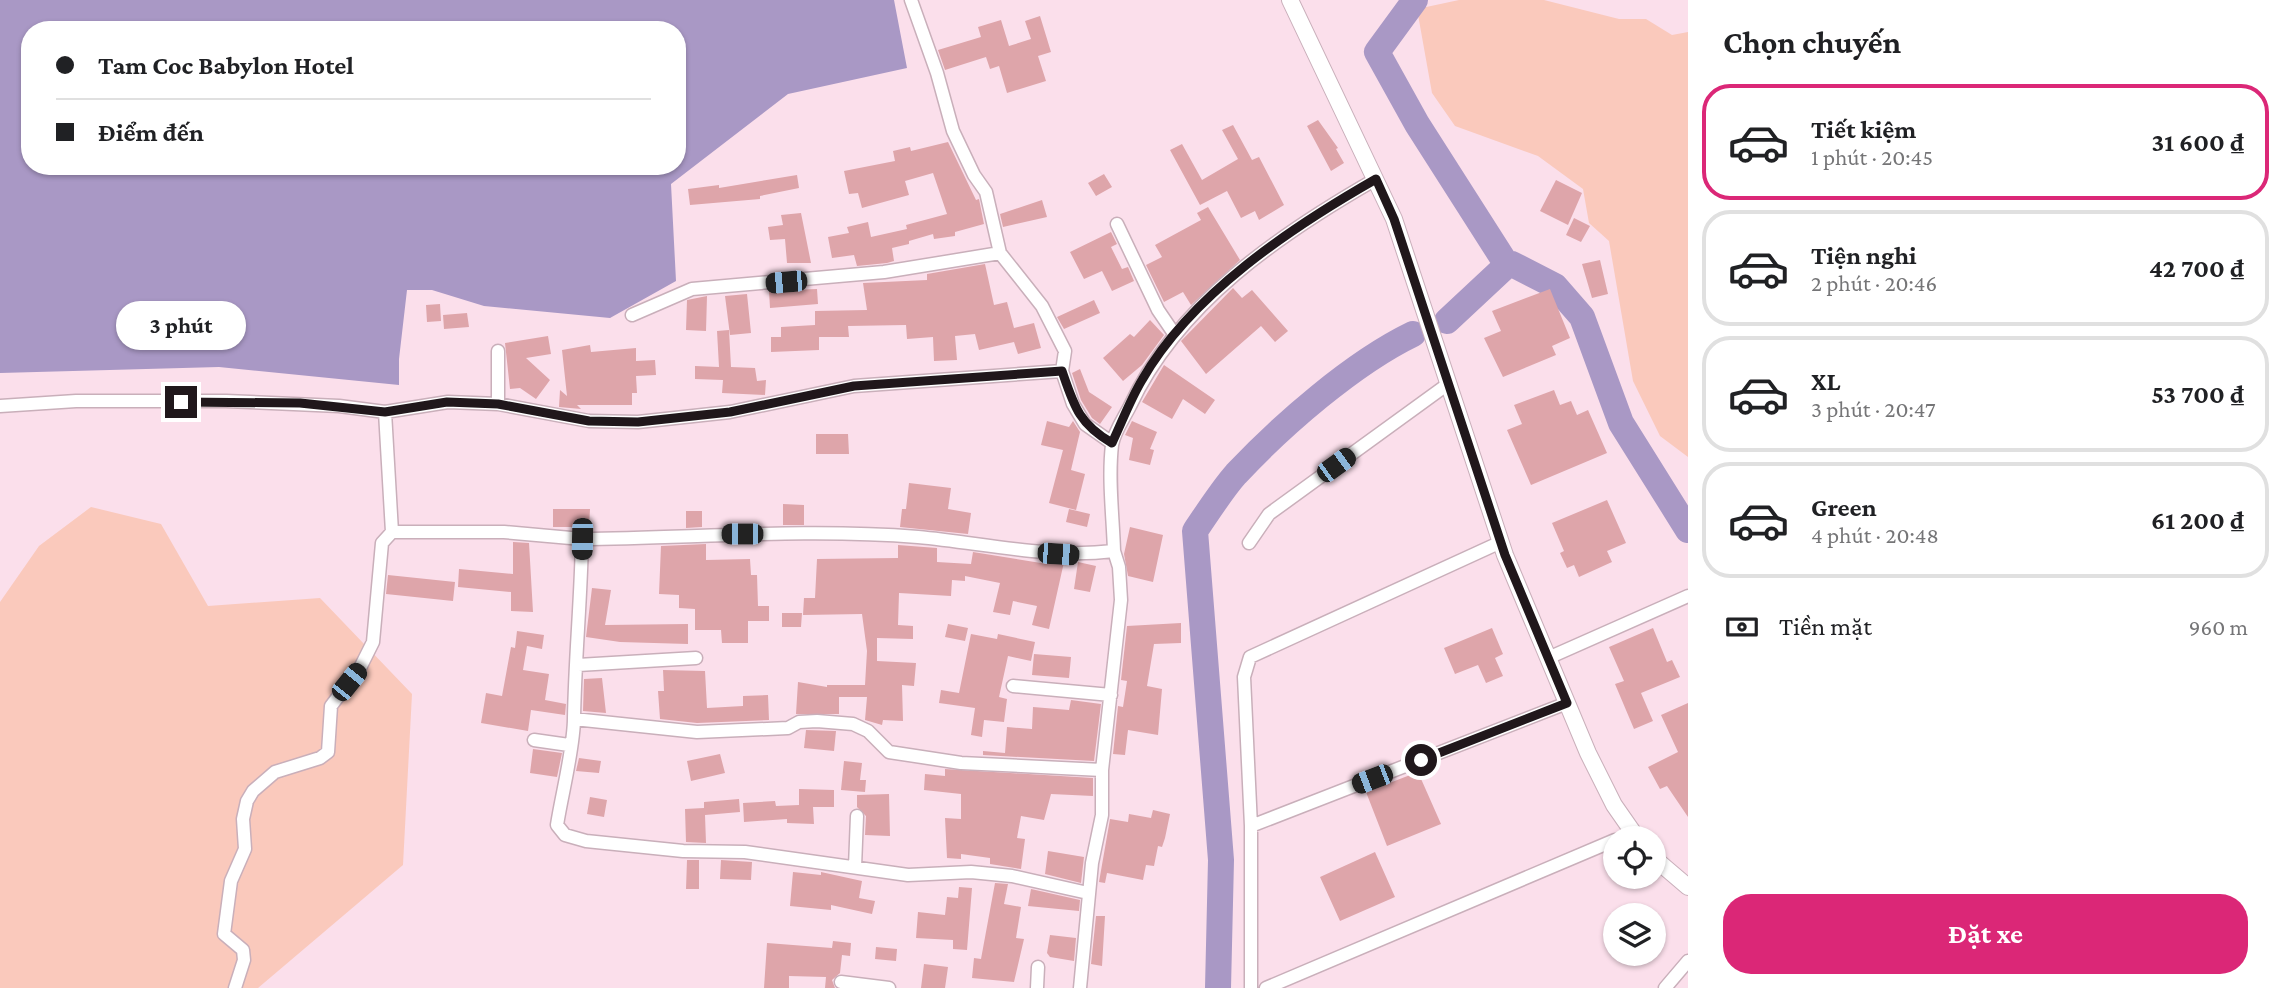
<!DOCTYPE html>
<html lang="vi">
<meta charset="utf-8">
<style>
:root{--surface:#fff;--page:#f2f2f2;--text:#202124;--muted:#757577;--line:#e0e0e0;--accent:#db2777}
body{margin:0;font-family:"Crimson Pro",serif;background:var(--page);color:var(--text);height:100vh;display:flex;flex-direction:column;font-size:26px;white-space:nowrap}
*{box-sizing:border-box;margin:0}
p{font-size:23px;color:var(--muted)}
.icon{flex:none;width:38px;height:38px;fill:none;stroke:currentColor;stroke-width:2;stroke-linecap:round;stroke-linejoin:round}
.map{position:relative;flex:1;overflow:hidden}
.panel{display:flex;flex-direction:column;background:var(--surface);width:595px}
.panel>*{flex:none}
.guide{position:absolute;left:21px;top:21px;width:665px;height:154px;border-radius:28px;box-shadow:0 2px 5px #0004;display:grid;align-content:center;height:154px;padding:0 35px;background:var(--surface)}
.fabs{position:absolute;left:1603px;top:826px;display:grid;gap:14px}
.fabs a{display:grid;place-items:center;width:63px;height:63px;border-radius:50%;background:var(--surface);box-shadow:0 2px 5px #0004;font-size:35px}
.end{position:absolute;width:32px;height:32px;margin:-16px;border:9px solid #20171b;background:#fff;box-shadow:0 0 0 4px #fff}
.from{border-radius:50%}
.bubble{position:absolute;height:49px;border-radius:24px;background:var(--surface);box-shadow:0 2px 5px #0004;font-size:23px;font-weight:700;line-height:49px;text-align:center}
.car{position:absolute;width:21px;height:42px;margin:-21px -10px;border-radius:9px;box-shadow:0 0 5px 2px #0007;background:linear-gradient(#222 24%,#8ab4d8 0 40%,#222 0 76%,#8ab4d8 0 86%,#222 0)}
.guide b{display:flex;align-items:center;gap:24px;height:66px;font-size:26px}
.guide b+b{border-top:2px solid var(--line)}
.guide i{width:18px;height:18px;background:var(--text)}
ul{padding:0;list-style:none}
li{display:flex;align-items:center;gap:21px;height:116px;margin:0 14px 10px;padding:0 21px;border:4px solid var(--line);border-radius:28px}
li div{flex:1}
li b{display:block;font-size:26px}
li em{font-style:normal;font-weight:700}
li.selected{border-color:var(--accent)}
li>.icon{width:63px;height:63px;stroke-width:1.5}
h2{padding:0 35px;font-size:32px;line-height:84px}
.pay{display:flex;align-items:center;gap:18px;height:77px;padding:0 35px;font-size:26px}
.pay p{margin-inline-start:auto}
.button{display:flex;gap:14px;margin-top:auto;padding:14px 35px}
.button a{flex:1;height:80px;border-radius:28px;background:var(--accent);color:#fff;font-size:28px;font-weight:700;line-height:80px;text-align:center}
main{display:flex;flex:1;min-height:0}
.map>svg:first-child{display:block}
.green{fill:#fac9bc}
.water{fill:#a998c5;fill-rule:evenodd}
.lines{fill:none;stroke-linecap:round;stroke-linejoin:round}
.river{stroke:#a998c5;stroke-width:26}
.building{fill:#dea5aa}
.minor-casing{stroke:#c9afba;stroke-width:15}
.secondary-casing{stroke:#c9afba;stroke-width:18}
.minor{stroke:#fff;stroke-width:12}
.secondary{stroke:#fff;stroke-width:16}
.route{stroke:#20171b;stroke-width:9}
</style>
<main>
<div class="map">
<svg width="1688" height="988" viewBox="0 0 1688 988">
<rect width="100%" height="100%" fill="#fbdfeb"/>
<!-- green -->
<path class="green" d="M1459,0H1544L1619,19H1646L1672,35L1688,32V457L1660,436L1633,381L1609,241L1589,223L1583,189L1538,156L1455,126L1432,93L1417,9Z
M91,507L161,524L208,606L320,598L412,694L403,865L258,988H0V602L39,546Z"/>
<!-- water -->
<path class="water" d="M0,0H894L907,68L788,94L671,184L676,281L610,318L484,306L432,290H407L399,359V385L219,367L0,373ZM30,30H677V166H30Z"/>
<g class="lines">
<!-- river -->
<path class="river" d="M1415,0L1377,52L1417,124L1507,265L1447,321
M1507,265L1512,264L1555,286L1582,317L1621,423L1688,530
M1218,988L1221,860L1195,531C1208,512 1221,491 1236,474C1282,425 1353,363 1413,334"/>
</g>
<!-- building -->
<path class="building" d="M1040,16L1051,52L1038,56L1046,81L1007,93L999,66L990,69L986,57L945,70L938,50L981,37L978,27L1001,20L1009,46L1031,39L1025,21Z
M1318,120L1338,148L1336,149L1344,163L1331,171L1307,126Z
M1233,125L1252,160L1259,157L1284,205L1259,220L1255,211L1241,218L1227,191L1200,205L1170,150L1182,144L1202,180L1238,159L1222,130Z
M948,142L976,200L979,199L984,224L955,232V236L934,239L933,234L909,241V244L892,248L894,261L887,263L857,266L854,255L832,258L828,237L849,233L847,227L868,222L871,237L907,229L906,225L947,214L933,173L905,181L909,195L862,208L858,193L849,194L844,171L895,161L893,151L910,147L911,151Z
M1104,174L1112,187L1096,196L1088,183Z
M797,175L799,188L760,196V199L690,205L688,189L719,185V188Z
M1556,180L1582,193L1568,225L1540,211Z
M1042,200L1047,217L1003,227L1000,214Z
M1208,207L1240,260L1191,305L1183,292L1164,302L1146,265L1162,257L1155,245L1201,220L1197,213Z
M801,213L811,263H787L785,239L770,240L768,227L783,225L781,215Z
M1574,218L1590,226L1581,242L1566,235Z
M1111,232L1117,244L1111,247L1122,269L1128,267L1134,281L1112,291L1102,271L1084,279L1070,252Z
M1600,260L1608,294L1592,298L1582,264Z
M985,264L994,305L1007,302L1014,328L1034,323L1041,348L1018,354L1014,342L979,350L975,334L955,336L957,360L934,361L933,337L907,339L906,325L848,326L849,337H819V350L771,352V337H781V327L815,325V311L867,310L863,283L927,280V274Z
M1233,288L1242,298L1252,290L1288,331L1275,342L1261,326L1206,374L1181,341Z
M817,289L818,304L770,308L769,291Z
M1550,289L1570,338L1552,346L1556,355L1503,377L1484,338L1501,331L1492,311Z
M747,294L751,333L730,335L725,296Z
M707,296L706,331L686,330L687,300Z
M1094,300L1100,313L1064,329L1057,317Z
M440,304L441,321L427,322L426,305Z
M467,313L469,327L444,329L443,315Z
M1150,320L1164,335L1142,365L1123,381L1103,358L1130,334L1134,337Z
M729,330L731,367L755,368L757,381L766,380L765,395L722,393L723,380L695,379V366L719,367L717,331Z
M548,336L551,354L526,358L550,380L536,399L520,388L510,389L505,343Z
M590,345L591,352L636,348V361L655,360L656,375L636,376L637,393H632V405H577L581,409L559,407L560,390L567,396L562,350Z
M1164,365L1215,400L1205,414L1183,399L1172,419L1142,402Z
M1080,369L1089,392L1112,407L1100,424L1092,418L1081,400L1072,373Z
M1554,390L1560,405L1571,401L1577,415L1588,410L1607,453L1531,485L1507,430L1522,424L1514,405Z
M1047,421L1069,427L1073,421L1080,432L1071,470L1085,474L1076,510L1049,503L1063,450L1041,445Z
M1132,421L1157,432L1150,449L1154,450L1150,465L1129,460L1133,438L1125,435Z
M816,434H848L849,454H816Z
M909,483L951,488L948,509L971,513L968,534L900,527L902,509H906Z
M1607,500L1626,543L1607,551L1612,562L1579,577L1574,565L1567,568L1560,553L1564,551L1552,523Z
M783,504L804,505V525H783Z
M553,509H590L589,527H553Z
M1069,509L1090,514L1087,527L1066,522Z
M686,511H702V527L686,528Z
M1130,527L1163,535L1153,582L1128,576L1124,554Z
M513,542L529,543L533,612L511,611V592L458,587L459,569L513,574Z
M706,544V560L750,559L751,575H757L758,606H769V621H748V643H722L721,630H695V609L679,608V595L659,594L661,546Z
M898,545L937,548V562L971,564L973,552L1047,564V561L1064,562L1049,629L1032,625L1037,606L1013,601L1010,615L993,612L1000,583L965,576V581L952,580L951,596L899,593L898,625L913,626V639L877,638V661L916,663L914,686L902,685L903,721L883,720L882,725L865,720L867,697H839V714H796L798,682L827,687V685H865L867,651L862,614L803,615L804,598H815L817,559L898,558Z
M1078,562L1096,566L1090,592L1074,589Z
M388,575L455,582L453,601L386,594Z
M592,588L611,590L605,625L688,624V644L620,642L586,637Z
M782,613H802L801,627H782Z
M1181,623V643L1154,644L1147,686L1162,689L1158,735L1128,730L1125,755L1113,754L1118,706L1123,707L1127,681L1121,680L1127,626Z
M948,624L968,628L965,641L945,637Z
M1492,628L1503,654L1495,658L1503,676L1486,683L1478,665L1455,674L1444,648Z
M1653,628L1667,662L1672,660L1680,677L1641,693L1653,721L1634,729L1615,684L1624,681L1609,647Z
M517,631L544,635L542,649L527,646L523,670L549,674L545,700L566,704L565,715L531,710L528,731L481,723L486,693L502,696L511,647L515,648Z
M971,634L997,639L998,634L1035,642L1031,661L1008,656L999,697L1007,699L1004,722L984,720L982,737L971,735L975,708L939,703L941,690L959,693Z
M1034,654L1071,657L1069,678L1032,675Z
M663,670L705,671L707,708L743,706V696L768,695L769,720L697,723L660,719L658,691H664Z
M602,678L606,713L583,711L584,679Z
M1071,700L1101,704L1094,761L983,755V751L1005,753L1007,727L1032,729L1033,707L1069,710Z
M1688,703V817L1667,786L1660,789L1648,767L1678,752L1661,715Z
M806,730L836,731L834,751L804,748Z
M533,749L562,753L557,777L530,773Z
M720,754L725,773L691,781L687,761Z
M579,758L601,761L599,773L576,771Z
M844,761L862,763L860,780H866L865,792L841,790Z
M945,769L1093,778V796L1051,794L1044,820L1021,816L1017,838L1025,839L1021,869L990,864V858L961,854V859L947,858L945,818L961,819V794L924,790L925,774L945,776Z
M1418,772L1441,824L1387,846L1366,792Z
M799,789L834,790V807H813L814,824L787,823V819L744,822L743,803L775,801L776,806L799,805Z
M889,794L890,836L865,835L866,816L857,807V795Z
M590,797L607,800L604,817L587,814Z
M739,799L740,812L705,815L706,843L686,842L685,809L704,808V802Z
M1153,810L1170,814L1165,838L1162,847L1158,846L1154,866L1146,865L1143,880L1107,873L1105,883L1099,882L1110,819L1128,822L1129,814L1151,818Z
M1048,851L1084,857L1081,883L1045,874Z
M1375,852L1395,897L1340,921L1320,877Z
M687,860H699V889H686Z
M721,860L752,862L751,880L720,879Z
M793,872L821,875V872L862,881L859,898L875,901L872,914L831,905V910L790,906Z
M995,883L1008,884L1004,904L1021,907L1016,938L1024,939L1014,982L972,978L974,958L981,959Z
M959,887L972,888L967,950L953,949V940L916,938L918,912L945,915L947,897L958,898Z
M1031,889L1080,900L1079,911L1028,906Z
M1096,916H1105L1102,966L1091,964Z
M1050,935L1076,938L1074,961L1050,957L1047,953Z
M833,941L851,943L850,956L842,955L840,973L832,980L835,988H825L826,977L789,976V988H764L767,943L832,948Z
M876,947L897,949L896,961L875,959Z
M924,964L948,967L945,988H921Z"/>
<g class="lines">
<defs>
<path id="minor" d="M911,0L937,73L953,131L974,175L986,192L1000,253L1042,306L1065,351L1062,371L1073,404L1085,424L1112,443
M1117,224L1158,310L1175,335
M632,315L692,289L884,272L1000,253
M498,351V404L589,421L638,422L730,412L854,386L1062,371
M0,406L76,401H226L339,406L385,412L392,532L382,543L373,642L361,666L331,706L328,752L320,758L275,772L253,791L247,801L243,819L245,849L231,881L224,934L243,950L244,960L235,988
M385,412L448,402L498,404
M392,532H504L582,539
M1249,543L1269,514L1448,384
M1548,658L1688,596
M578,665L696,658
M1013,686L1111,695
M574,719L697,732L788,728L799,722L817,721L853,724L868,731L889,752L961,763L1102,770
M534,740L569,745
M1251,826L1567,703
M855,867L857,816
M1088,893L1012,876L971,872L908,875L745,852L683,851L586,841L565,835L557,825C562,793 574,748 574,718C575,658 581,599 582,539C694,538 806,528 918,537C984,543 1047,559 1114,551
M841,982L889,988
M1037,988L1038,967
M1080,988L1092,863L1102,815V770L1121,600L1119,567L1114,551C1113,517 1108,479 1112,445C1114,432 1124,418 1130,406C1178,303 1280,234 1376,179
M1251,988V826L1244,677L1250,657L1501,542
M1266,988L1615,840
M1665,988L1688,961"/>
<path id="secondary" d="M1290,0L1394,219L1505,555L1588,753L1614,805L1637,838
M1654,858L1688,887"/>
</defs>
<!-- minor casing -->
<use href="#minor" class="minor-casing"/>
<!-- secondary casing -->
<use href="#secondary" class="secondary-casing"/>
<!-- minor -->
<use href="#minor" class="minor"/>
<!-- secondary -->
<use href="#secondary" class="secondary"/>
</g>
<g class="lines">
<!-- route -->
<path class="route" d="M181,402L300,403L385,412L447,402L498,404L589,421L638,422L730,412L854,386L1062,371C1074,406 1079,424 1112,443C1122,422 1130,400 1142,380C1191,294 1292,227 1376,179L1394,219L1505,555L1567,703L1421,760"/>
</g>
</svg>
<div class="fabs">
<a><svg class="icon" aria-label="locate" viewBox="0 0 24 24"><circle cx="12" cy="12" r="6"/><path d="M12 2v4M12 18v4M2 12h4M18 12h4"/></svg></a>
<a><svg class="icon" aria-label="layers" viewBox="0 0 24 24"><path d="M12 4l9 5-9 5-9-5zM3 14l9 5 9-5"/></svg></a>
</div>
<i class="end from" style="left:1421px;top:760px"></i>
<i class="end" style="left:181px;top:402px"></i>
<div class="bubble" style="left:116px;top:301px;width:130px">3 phút</div>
<i class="car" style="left:786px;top:282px;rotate:265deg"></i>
<i class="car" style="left:1336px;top:465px;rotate:54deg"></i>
<i class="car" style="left:742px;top:534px;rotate:270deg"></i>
<i class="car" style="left:582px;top:539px;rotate:181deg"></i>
<i class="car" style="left:1058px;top:554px;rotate:94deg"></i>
<i class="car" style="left:349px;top:682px;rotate:39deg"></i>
<i class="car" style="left:1372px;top:779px;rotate:249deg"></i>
<div class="guide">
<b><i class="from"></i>Tam Coc Babylon Hotel</b>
<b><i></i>Điểm đến</b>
</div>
</div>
<section class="panel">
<h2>Chọn chuyến</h2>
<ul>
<li class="selected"><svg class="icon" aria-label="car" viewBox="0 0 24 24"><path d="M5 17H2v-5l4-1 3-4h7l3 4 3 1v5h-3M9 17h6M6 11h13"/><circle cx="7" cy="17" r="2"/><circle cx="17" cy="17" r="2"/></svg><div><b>Tiết kiệm</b><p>1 phút · 20:45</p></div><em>31 600 ₫</em></li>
<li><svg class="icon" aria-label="car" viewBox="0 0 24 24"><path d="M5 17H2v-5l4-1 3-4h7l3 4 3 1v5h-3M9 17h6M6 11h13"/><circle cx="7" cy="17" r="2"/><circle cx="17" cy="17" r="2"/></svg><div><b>Tiện nghi</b><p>2 phút · 20:46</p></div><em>42 700 ₫</em></li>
<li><svg class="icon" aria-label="car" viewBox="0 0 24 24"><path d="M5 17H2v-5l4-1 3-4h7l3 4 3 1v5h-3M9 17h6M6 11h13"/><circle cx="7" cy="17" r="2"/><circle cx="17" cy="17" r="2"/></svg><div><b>XL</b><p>3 phút · 20:47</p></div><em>53 700 ₫</em></li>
<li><svg class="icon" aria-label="car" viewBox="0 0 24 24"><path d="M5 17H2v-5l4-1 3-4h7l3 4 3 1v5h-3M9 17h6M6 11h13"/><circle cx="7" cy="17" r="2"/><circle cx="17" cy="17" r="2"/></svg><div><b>Green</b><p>4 phút · 20:48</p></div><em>61 200 ₫</em></li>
</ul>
<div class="pay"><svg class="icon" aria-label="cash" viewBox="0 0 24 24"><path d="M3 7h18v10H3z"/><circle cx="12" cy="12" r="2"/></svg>Tiền mặt<p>960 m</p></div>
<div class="button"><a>Đặt xe</a></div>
</section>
</main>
